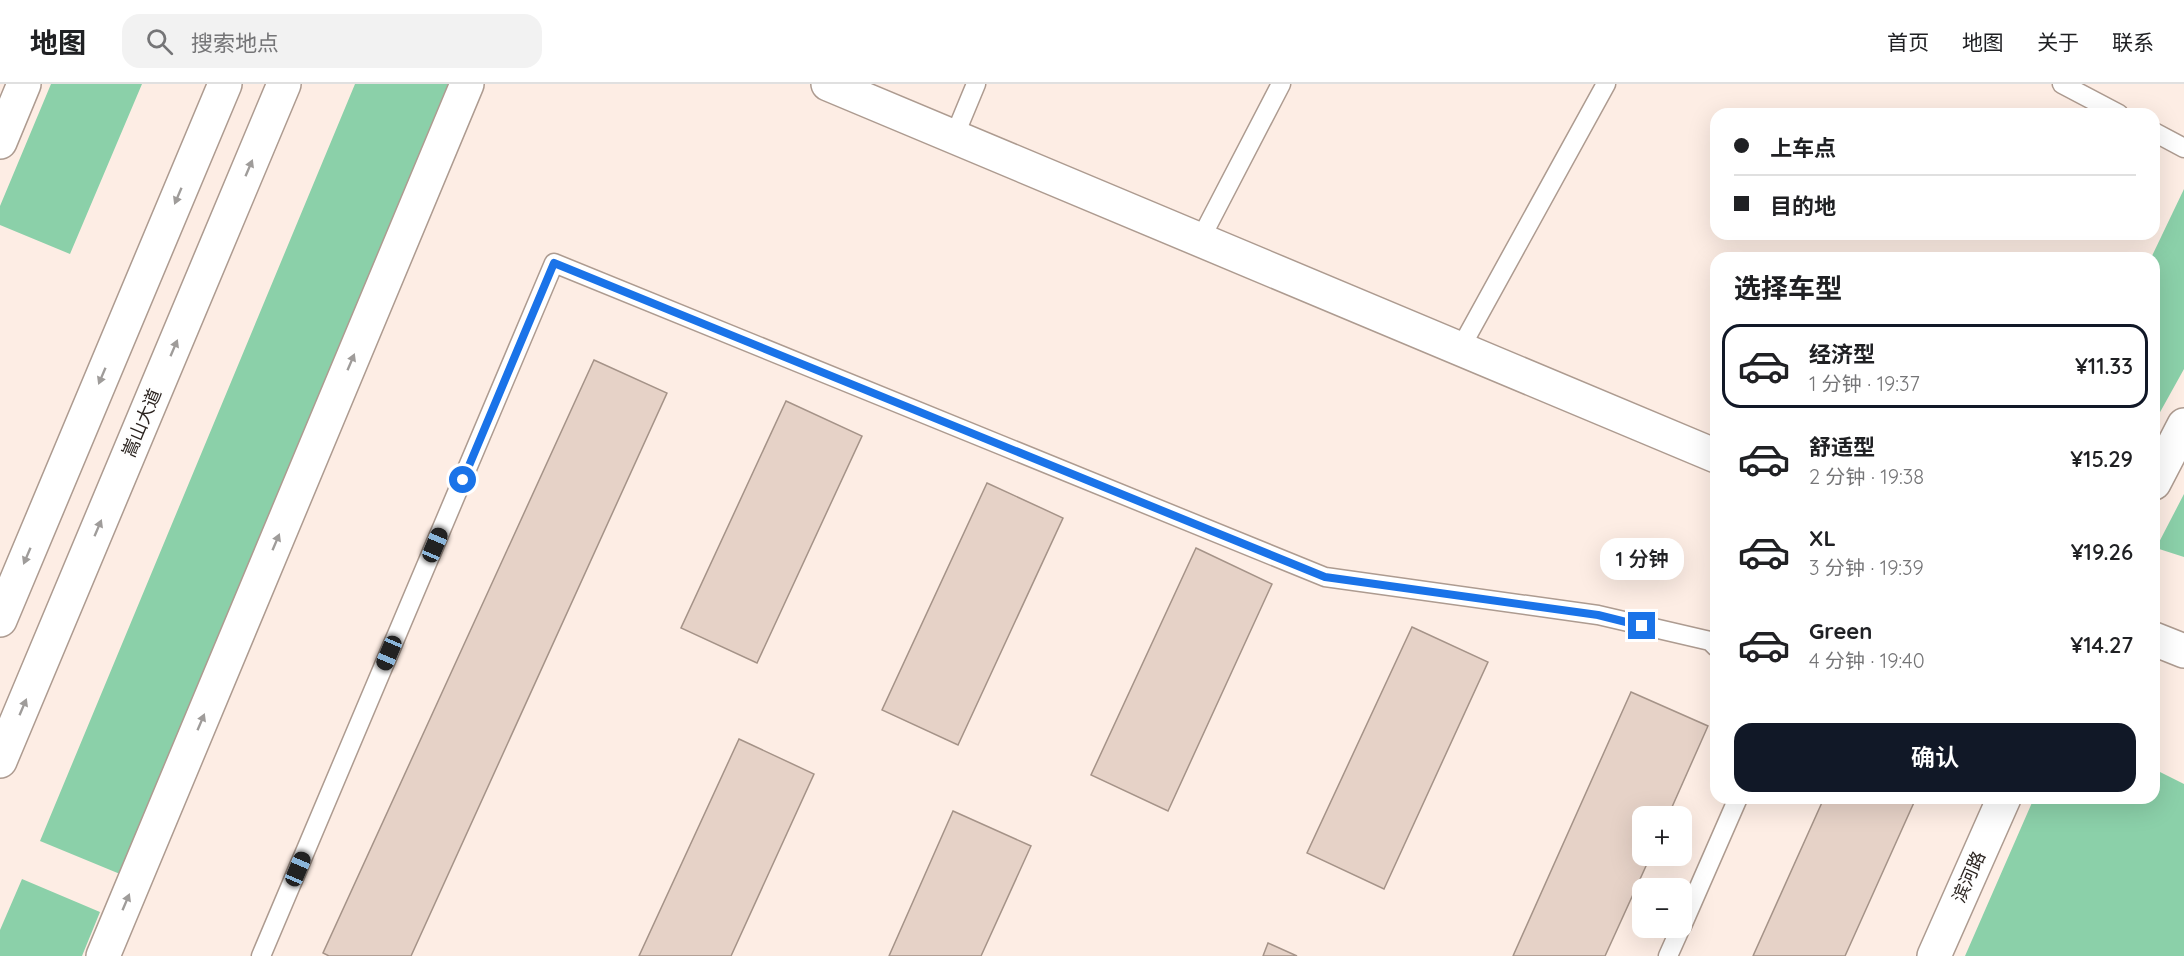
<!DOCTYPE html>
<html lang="zh">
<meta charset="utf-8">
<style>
:root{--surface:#fff;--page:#f2f2f2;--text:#202124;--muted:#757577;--line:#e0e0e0;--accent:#111827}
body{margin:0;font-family:Quicksand,"Noto Sans SC",sans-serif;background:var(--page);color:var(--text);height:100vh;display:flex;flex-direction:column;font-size:22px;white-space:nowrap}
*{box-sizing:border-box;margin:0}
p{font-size:20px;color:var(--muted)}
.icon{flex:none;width:33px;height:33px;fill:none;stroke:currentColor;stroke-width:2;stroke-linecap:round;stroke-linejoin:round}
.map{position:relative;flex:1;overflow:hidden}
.drawer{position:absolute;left:1710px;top:168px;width:450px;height:552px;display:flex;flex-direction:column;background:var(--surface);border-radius:18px;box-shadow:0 6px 24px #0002}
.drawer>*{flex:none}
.top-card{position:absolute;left:1710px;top:24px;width:450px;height:132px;border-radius:18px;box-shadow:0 6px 24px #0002;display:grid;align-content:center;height:132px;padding:0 24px;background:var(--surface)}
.fabs{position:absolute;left:1632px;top:722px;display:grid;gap:12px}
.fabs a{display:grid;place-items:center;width:60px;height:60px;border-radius:12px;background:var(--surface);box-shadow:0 6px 24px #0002;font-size:30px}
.end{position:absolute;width:27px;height:27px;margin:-14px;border:8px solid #1a73e8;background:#fff;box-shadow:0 0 0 3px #fff}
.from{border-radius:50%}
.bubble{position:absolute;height:42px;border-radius:18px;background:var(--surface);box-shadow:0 6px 24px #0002;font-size:20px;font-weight:600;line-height:42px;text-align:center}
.car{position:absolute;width:18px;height:36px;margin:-18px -9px;border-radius:8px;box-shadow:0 0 4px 2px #0007;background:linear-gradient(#222 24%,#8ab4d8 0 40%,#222 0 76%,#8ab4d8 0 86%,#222 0)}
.top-card b{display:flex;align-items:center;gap:21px;height:57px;font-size:22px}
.top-card b+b{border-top:2px solid var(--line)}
.top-card i{width:15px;height:15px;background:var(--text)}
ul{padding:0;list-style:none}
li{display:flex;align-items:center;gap:18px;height:84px;margin:0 12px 9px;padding:0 12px;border:3px solid transparent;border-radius:18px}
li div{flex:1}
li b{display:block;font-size:22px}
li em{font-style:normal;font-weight:600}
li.active{border-color:var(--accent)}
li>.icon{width:54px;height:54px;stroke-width:1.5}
h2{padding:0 24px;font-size:27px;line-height:72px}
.action{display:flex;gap:12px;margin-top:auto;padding:12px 24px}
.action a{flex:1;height:69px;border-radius:18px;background:var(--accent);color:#fff;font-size:24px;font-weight:600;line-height:69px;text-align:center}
header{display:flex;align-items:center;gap:36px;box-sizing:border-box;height:84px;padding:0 30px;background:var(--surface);border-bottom:2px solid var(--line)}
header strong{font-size:28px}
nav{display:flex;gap:33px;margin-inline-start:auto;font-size:21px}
.search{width:420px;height:54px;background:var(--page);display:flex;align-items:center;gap:15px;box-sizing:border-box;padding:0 21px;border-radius:18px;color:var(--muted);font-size:22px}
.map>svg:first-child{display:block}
.green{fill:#8bd0a9}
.building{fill:#e6d2c7;stroke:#a59388;stroke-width:1.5}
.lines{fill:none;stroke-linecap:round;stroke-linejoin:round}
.lane-casing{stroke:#ad9b90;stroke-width:21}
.secondary-casing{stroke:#ad9b90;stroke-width:36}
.primary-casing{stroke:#ad9b90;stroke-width:36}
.lane{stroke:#fff;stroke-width:18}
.secondary{stroke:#fff;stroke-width:33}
.primary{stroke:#fff;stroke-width:33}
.oneway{fill:#9f9c9a}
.route{stroke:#1a73e8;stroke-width:8}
.labels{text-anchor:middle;stroke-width:4.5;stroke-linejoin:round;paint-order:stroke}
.street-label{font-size:18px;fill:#2a231f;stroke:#fefefe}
</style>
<header>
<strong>地图</strong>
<div class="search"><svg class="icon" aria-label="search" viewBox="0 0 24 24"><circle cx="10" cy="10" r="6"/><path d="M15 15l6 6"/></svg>搜索地点</div>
<nav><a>首页</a><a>地图</a><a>关于</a><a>联系</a></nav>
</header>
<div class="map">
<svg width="2184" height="872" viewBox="0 0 2184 872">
<rect width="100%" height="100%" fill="#fdede4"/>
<!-- green -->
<path class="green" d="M51,0H142L70,170L0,141V122Z
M355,0H448L120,790L40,757Z
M2184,105V285L2154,339V174H2151Z
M2184,410V473L2156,464Z
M2154,685L2184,700V872H1965L2034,714H2154Z
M22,795L100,828L82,872H0V846Z"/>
<!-- building -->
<path class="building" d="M594,276L667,309L411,872H329L323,869Z
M786,317L862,352L757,579L681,544Z
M987,399L1063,434L958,661L882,626Z
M1196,464L1272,500L1168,727L1091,691Z
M1412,543L1488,578L1384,805L1307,769Z
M1631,608L1708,642L1668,732H1642V771H1651L1605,872H1513Z
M739,655L814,690L731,872H639Z
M1824,714H1916L1845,872H1753Z
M953,727L1031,762L981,872H889Z
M1268,859L1297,872H1263Z"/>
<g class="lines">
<defs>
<path id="lane" d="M2062,0L2119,30
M2154,48L2184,64
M954,53L976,0
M1200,156L1281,0
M1460,265L1606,0
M1682,842L1738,714
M261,872L554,179L1325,493L1598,531L1710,557L1716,563
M1668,872L1681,843"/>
<path id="secondary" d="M828,0L1716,372
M0,58L24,0
M2154,399L2184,341
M2154,555L2184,567
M103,872L467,0
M1934,872L2004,714"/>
<path id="primary" d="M0,536L225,0
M0,677L284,0"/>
</defs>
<!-- lane casing -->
<use href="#lane" class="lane-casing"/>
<!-- secondary casing -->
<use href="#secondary" class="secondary-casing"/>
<!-- primary casing -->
<use href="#primary" class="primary-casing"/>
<!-- lane -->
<use href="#lane" class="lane"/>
<!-- secondary -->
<use href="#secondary" class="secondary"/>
<!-- primary -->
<use href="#primary" class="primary"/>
</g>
<!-- one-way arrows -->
<defs><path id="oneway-solid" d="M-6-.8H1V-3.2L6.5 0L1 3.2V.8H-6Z" transform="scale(1.5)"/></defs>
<g class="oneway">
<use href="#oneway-solid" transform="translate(249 84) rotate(-67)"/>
<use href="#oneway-solid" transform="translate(178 112) rotate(113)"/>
<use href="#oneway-solid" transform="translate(174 264) rotate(-67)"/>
<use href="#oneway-solid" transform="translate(351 278) rotate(-67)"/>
<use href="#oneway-solid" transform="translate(102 292) rotate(113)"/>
<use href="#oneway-solid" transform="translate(98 444) rotate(-67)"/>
<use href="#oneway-solid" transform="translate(276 458) rotate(-67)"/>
<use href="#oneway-solid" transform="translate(27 472) rotate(113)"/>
<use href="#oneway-solid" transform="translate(23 623) rotate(-67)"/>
<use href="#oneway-solid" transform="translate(201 638) rotate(-67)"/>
<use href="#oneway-solid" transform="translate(126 818) rotate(-67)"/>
</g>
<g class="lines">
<!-- route -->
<path class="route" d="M463,396L554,179L1325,493L1598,531L1642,542"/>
</g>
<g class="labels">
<!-- street labels -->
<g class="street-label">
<text transform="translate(142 339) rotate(-67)" y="6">嵩山大道</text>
<text transform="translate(1969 793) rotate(-66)" y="6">滨河路</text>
</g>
</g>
</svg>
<div class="fabs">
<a>+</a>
<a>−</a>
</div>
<i class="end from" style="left:463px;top:396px"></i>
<i class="end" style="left:1642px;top:542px"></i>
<div class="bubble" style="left:1600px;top:454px;width:84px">1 分钟</div>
<i class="car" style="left:435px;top:461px;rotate:23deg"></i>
<i class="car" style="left:389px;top:569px;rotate:203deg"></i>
<i class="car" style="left:298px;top:785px;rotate:23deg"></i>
<div class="top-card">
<b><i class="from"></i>上车点</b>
<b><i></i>目的地</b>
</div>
<section class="drawer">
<h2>选择车型</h2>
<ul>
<li class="active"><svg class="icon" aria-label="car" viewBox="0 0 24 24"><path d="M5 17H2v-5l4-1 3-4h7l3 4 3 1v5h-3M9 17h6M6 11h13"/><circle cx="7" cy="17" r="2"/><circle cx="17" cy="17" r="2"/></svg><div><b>经济型</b><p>1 分钟 · 19:37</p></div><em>¥11.33</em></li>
<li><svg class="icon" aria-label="car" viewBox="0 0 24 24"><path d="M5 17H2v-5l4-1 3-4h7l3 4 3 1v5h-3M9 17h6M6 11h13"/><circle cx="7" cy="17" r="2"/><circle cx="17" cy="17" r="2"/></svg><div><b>舒适型</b><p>2 分钟 · 19:38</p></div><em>¥15.29</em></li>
<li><svg class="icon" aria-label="car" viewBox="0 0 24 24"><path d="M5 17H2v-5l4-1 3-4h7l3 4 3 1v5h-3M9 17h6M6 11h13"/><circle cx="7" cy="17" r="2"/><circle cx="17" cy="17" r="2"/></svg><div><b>XL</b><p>3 分钟 · 19:39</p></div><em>¥19.26</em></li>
<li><svg class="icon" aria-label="car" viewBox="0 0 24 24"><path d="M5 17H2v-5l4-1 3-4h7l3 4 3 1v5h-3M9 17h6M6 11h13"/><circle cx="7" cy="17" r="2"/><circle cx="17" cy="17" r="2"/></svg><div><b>Green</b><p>4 分钟 · 19:40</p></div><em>¥14.27</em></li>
</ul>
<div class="action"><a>确认</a></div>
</section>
</div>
